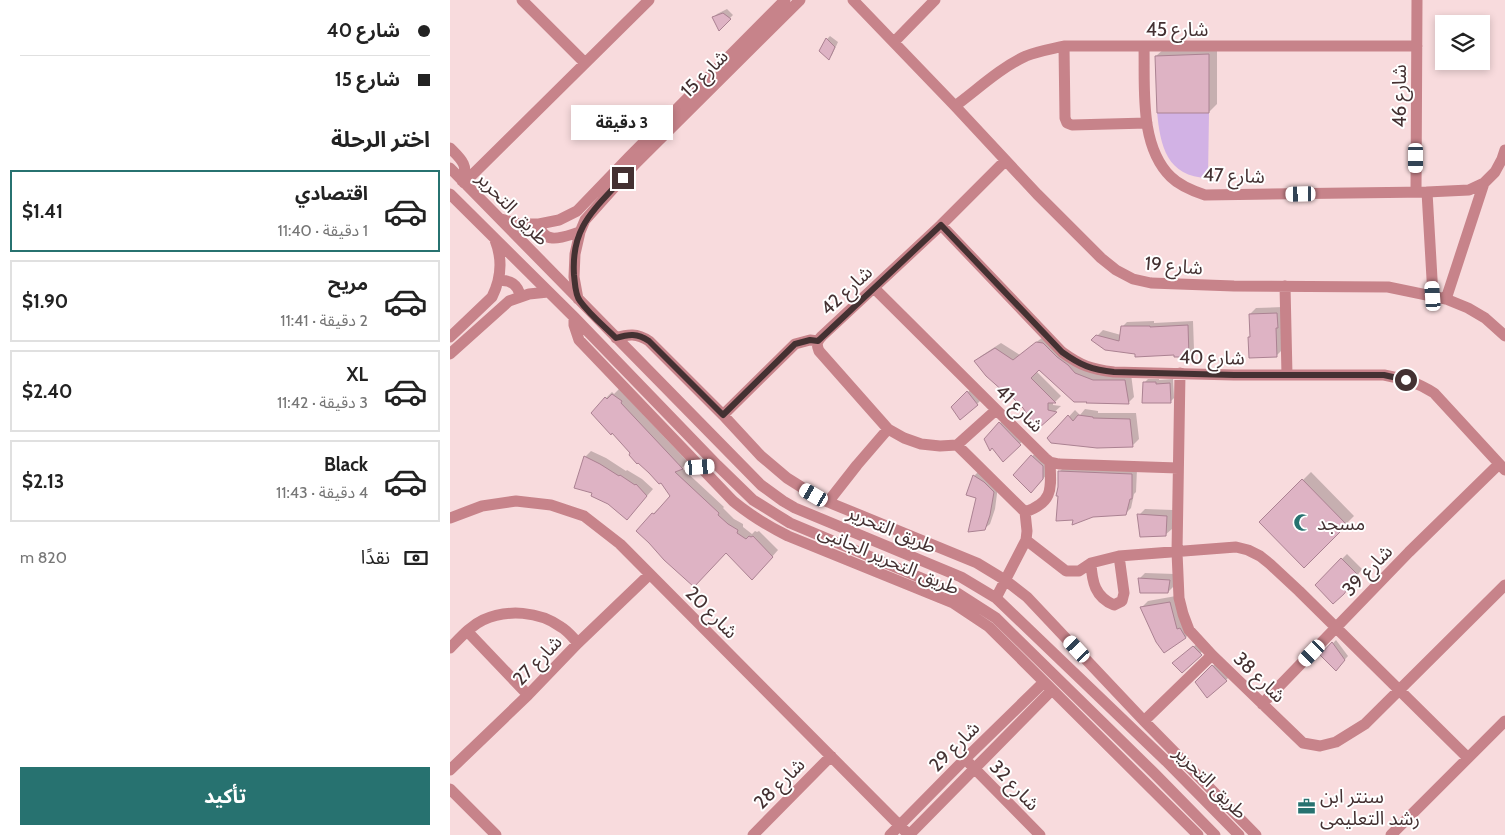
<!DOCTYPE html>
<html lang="ar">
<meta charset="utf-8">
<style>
:root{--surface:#fff;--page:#f2f2f2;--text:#222;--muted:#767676;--line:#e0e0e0;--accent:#277270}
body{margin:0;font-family:Cabin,"Noto Sans Arabic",sans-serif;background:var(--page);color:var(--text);direction:rtl;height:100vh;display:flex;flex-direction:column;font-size:19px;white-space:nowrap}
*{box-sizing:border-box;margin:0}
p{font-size:16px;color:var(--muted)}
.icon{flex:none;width:28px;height:28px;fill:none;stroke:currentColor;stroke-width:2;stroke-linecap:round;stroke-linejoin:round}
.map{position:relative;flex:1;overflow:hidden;direction:ltr}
.drawer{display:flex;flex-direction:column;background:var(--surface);width:450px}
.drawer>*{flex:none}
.hud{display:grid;align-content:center;height:110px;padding:0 20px;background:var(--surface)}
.buttons{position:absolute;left:985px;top:15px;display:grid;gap:10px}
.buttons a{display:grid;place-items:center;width:55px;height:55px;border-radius:0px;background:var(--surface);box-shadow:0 2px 8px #0003;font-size:25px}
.end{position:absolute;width:22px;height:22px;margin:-11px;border:6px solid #443132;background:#fff;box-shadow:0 0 0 2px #fff}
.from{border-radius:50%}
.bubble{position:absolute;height:35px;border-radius:0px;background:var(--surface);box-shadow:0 2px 8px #0003;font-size:16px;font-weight:700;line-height:35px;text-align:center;direction:rtl}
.car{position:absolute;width:15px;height:30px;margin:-15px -8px;border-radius:6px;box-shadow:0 0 4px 1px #0007;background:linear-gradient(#fff 24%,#345 0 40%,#fff 0 76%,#345 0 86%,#fff 0)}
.hud b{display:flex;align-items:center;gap:18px;height:48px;font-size:19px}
.hud b+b{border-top:1px solid var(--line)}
.hud i{width:12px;height:12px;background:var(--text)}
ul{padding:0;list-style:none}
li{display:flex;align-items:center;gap:15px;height:82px;margin:0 10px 8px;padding:0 10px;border:2px solid var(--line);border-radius:0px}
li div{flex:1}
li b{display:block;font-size:19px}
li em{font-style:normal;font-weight:700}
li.on{border-color:var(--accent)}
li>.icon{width:45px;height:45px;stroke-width:1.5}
h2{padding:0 20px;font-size:22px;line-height:60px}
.pay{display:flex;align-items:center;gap:12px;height:55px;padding:0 20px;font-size:19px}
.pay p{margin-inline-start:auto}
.cta{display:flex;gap:10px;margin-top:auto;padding:10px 20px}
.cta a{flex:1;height:58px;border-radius:0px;background:var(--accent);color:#fff;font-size:20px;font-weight:700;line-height:58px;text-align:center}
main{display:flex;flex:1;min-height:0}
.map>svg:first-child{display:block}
.green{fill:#d2b2e5}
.shadow{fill:#0003}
.building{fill:#deb3c4;stroke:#ab8292}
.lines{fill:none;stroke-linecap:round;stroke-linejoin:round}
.minor{stroke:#c7838a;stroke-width:11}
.route{stroke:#443132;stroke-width:6}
.labels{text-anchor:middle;stroke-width:4;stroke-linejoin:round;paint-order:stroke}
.street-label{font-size:19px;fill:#443132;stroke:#fff}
.poi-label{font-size:19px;fill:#443132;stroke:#fff;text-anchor:start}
</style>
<main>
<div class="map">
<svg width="1055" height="835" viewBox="0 0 1055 835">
<rect width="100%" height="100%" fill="#f8dbdd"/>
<!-- green -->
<path class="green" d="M707,111L708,113H759L758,178C717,177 710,146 707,111Z"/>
<!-- shadow -->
<path class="shadow" d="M277,9L283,15L269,29L263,18L267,14Z
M380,36L388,42L382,55L379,58L377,39Z
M767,47V104L759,112L706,56L715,48Z
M833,307V349L827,355L801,336L800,314L806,308Z
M704,321V323L743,321L744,350L739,356L725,353H686L643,340L653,330L671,335L672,327L677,322Z
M593,337L624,359L681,374L684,397L678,403L589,368L586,371L611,396L605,402H603V405L611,406L589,426L574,408L525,361L531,356L551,343L570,355Z
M698,379H709V380L723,379L724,398L720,402L694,383Z
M524,386L533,398L527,404L503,407Z
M169,389L238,462L232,468L274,507L273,508L284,519L293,524V527L302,534L305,531L307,532L309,531L328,550L308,573L276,552L203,514L209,508L210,509L221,496L211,481L181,452L156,398L162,392L164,394Z
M635,409L648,411V413H686L689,439L683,445L599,438L625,410L630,415Z
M553,420L574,440L553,460L550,423Z
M588,450L599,472L587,486L565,475Z
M141,451L156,458L176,471L177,470L192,479L203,489L183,512L135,457Z
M615,466L687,469L686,492L684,494L681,508L676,513L624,519L609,472Z
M529,471L548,486L545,509L540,524L534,529L527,497L518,494L524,476Z
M861,472L904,516L854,566L811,522Z
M695,509L723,510L722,529L715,535L689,515Z
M897,554L912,569L899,587L866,585Z
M695,573L725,574L724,586L718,592L689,579Z
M726,596L742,631L736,637L714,651L692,607L698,601Z
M886,640L898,656L890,665L872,655Z
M748,643L754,650L732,671L728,659Z
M769,660L782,674L776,680L746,682Z"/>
<!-- building -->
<path class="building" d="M273,13L281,19L269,31L262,17Z
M376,38L385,47L379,60L369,51Z
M759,54V113H707L705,56Z
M827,313L828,328H826L827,357L799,358L798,337H800L799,314Z
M738,325L739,357H724V355L685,357V354L655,350L641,340L646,335L669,341L671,326H700V327Z
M586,342L593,343L607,357L618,365L625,373L643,380H675L679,404L636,403L637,402H624L589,370L581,378L606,403H598V410L607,412L589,428L584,422L583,423L573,408L556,391L554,392L536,376L524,361L545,348L563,360Z
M693,382H706V384L720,383L721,403H692Z
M517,391L528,405L510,420L501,407Z
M162,394L172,401L171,403L233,469L225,472L269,513L268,515L278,524L288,530L287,533L296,539L299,536L301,537L303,536L323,557L302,580L276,553L244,587L214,560L199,543L186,531L202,513L204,514L220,496L211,483L209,484L199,473L188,463L187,464L179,455L180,453L162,433L161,435L141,413L155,397L157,399Z
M618,415L623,421L628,415L643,417V418L680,419L683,447L647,448L601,443L597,438Z
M549,422L571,445L553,462L542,448L540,451L534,439Z
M581,455L593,466V479L581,493L563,475Z
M134,456L150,464L169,476L170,475L185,485L186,484L197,496L177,520L158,504L141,496L142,493L124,488Z
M608,471L682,474V499H680L676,515L643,517L622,525L623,520L606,521L608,496H606L608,487Z
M523,475L534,482L544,492L540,515L535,530L518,532L526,498L516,495Z
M852,479L897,525L854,568L809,522Z
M687,514L717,516L716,536L690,537Z
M891,558L908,575L894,594L883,604L865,585Z
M688,578L720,580L718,593H690Z
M720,602L727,629L730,628L736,638L714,653L706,642L690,607Z
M882,642L895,660L886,671L870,655Z
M743,646L752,655L732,673L722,663Z
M762,665L777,681L757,698L745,682Z"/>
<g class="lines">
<!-- minor -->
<path class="minor" d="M72,0L135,63
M403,0L505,106L587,194L651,258L666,270L683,279L701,283L784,286L938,287L996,299L1018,308L1035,318L1055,336
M444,42L485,0
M614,46L615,118L617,123L622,125L697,123
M694,47C695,88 689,146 721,177C730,186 743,191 755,195L977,192L1019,190L1034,183L1045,172L1052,159L1055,150
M505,106C528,89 550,68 576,56C588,51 601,49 614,46H967
M0,148C10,158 20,166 12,181
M0,168L311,485L333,501L345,508L511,577L546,598L716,761L789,835
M14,183L199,0
M966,192L967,0
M977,192L983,296
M0,194L124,317L267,465L303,500L340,523L507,593L546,618L704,773L765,835
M51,219L69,224H89L109,220L127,211L179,157L335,0
M89,224C94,247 115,236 130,232
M491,225L612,352C631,366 641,369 664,372L784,375H934C954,379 967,382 984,393L1055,470
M48,281C60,279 68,285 70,296
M835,286L837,375
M424,288L595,458L600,462L609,464L728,468
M128,299L124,277L125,254L130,232L135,220L185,164L350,0
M996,299L1034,183
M124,317V325L129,340L283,501C301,516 318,526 338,536L503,603L539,627L748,835
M0,337L42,297C51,279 53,260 45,240
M166,338C178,334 187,333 199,341L273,415L311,456L337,478L364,495L378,502L527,563L555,580L577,597L694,721L806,835
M0,354L59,301L79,294L98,292
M730,373L727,552L729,598L733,614L739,630L762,655L853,743L870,746L886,742L915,724L1055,585
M546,410L507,445L490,446L471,444L454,438L438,429L369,351C366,344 367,341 372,336L491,225L555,161
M273,415L345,344L360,340L368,341
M507,445L575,512L577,531L576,540L546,598
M378,502L407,465L438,429
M575,512C604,502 601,488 600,462
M0,518L32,506L66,501L101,505L134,516L170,544L459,835
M576,540L616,571H629L641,563L669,556L786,547L798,550L810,556L820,564L849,591L1018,758
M641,563C642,582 645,597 664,605L672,601L674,593L669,556
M17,631L78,695
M0,648C10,638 20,626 33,620C57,609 89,611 111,627C118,631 123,638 128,643
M812,704L959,552L1049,464
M694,721L762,655
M519,763L590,835
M0,770L78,695L128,643L200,574
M0,789L46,835
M303,835L381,756
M440,835L515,759L594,682
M459,835L602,690
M941,835L1055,721"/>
</g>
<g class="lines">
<!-- route -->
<path class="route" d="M173,178C143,211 121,227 124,275C125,283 125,295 130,301C140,315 154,326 166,338C179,334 187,333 199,341L273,415L345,344L360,340L368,341L491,225L612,352C630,365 642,370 664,372L784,375H934L956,380"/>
</g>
<!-- icons -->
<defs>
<symbol id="mosque-bare" viewBox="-9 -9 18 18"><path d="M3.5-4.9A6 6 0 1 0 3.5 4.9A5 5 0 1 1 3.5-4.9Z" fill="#277270" stroke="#fff" stroke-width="2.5" paint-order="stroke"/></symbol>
<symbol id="office-bare" viewBox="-9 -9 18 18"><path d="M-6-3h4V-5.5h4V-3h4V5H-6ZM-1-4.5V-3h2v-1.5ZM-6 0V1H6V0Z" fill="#277270" stroke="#fff" stroke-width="2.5" paint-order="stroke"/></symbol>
</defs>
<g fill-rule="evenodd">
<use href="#mosque-bare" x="840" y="510" width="25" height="25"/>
<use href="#office-bare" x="844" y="794" width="25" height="25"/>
</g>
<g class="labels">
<!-- street labels -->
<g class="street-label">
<text x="727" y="36">شارع 45</text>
<text transform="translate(254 73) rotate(-45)" y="7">شارع 15</text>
<text transform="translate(949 96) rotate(-90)" y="7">شارع 46</text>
<text transform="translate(784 175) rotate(2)" y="7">شارع 47</text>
<text transform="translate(63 208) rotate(46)" y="7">طريق التحرير</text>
<text transform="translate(724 265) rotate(5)" y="7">شارع 19</text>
<text transform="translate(396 290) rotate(-43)" y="7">شارع 42</text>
<text transform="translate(762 357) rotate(1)" y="7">شارع 40</text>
<text transform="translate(570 408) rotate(45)" y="7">شارع 41</text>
<text transform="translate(442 529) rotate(23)" y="7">طريق التحرير</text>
<text transform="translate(439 559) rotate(23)" y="7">طريق التحرير الجانبى</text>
<text transform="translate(917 570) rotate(-46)" y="7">شارع 39</text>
<text transform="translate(262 612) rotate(45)" y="7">شارع 20</text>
<text transform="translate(87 660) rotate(-46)" y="7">شارع 27</text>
<text transform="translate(810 677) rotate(44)" y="7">شارع 38</text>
<text transform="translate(504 746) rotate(-45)" y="7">شارع 29</text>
<text transform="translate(761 782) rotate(45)" y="7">طريق التحرير</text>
<text transform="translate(329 783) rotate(-45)" y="7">شارع 28</text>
<text transform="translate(565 785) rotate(46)" y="7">شارع 32</text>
</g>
<!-- poi labels -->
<g class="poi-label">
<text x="867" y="530">مسجد</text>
<text x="870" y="803">سنتر ابن<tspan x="870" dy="22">رشد التعليمى</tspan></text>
</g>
</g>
</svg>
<div class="buttons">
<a><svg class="icon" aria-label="layers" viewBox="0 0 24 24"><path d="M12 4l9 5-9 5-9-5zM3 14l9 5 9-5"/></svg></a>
</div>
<i class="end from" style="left:956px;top:380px"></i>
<i class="end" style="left:173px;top:178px"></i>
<div class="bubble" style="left:121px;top:105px;width:102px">3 دقيقة</div>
<i class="car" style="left:966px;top:158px;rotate:180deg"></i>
<i class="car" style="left:851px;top:194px;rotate:269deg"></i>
<i class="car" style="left:983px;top:296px;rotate:356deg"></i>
<i class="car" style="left:250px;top:467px;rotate:86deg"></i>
<i class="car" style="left:364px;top:495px;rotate:300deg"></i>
<i class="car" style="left:627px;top:649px;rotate:317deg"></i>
<i class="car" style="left:862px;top:653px;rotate:224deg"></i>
</div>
<section class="drawer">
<div class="hud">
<b><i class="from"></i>شارع 40</b>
<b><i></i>شارع 15</b>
</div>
<h2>اختر الرحلة</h2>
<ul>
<li class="on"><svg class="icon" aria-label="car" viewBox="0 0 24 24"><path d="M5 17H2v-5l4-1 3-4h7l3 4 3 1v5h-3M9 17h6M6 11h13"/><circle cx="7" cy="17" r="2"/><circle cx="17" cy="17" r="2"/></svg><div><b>اقتصادي</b><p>1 دقيقة · 11:40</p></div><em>$1.41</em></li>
<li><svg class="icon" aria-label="car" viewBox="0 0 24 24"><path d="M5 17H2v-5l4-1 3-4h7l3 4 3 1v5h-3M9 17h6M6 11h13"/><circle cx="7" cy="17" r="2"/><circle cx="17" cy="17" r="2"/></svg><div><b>مريح</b><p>2 دقيقة · 11:41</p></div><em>$1.90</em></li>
<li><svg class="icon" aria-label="car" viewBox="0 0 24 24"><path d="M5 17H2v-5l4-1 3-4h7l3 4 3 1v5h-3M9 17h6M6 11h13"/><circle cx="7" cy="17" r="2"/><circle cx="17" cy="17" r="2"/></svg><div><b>XL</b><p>3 دقيقة · 11:42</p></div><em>$2.40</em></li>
<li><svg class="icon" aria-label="car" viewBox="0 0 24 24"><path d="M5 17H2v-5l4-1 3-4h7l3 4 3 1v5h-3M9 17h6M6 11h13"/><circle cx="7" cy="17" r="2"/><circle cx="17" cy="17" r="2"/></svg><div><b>Black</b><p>4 دقيقة · 11:43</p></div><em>$2.13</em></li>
</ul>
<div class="pay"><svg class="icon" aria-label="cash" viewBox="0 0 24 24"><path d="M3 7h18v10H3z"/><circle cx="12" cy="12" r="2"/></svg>نقدًا<p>820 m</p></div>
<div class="cta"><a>تأكيد</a></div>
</section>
</main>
